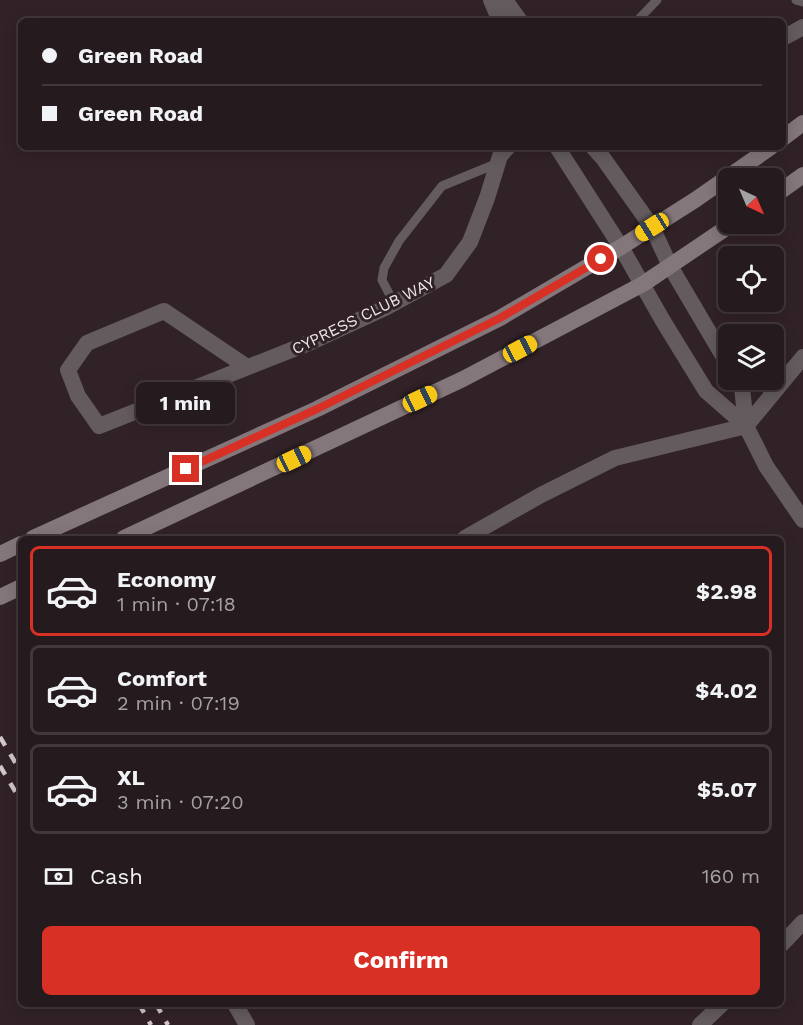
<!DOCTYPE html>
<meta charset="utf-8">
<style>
:root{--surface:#251a1d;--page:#2d2326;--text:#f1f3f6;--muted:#a3a1a4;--line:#42383b;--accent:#d93025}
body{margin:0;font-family:"Work Sans",sans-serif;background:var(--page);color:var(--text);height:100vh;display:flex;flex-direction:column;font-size:22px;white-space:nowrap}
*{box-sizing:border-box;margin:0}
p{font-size:20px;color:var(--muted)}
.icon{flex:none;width:33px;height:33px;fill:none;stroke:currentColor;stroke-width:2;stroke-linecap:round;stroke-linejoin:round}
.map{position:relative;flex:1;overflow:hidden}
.panel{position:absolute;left:18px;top:536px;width:766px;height:471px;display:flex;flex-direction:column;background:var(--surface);border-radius:9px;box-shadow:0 3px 15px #0003,0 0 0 2px var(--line)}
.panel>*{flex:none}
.guide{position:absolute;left:18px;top:18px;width:768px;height:132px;border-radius:9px;box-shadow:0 3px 15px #0003,0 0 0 2px var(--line);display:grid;align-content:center;height:132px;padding:0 24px;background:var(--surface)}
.needle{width:39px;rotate:136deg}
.fabs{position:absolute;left:718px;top:168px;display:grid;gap:12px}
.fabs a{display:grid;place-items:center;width:66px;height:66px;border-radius:9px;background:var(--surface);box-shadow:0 3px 15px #0003,0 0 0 2px var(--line);font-size:30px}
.end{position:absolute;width:27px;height:27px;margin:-14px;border:8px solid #d93025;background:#fff;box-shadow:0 0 0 3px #fff}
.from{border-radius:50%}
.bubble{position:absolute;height:42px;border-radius:9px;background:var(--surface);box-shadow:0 3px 15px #0003,0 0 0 2px var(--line);font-size:20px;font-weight:700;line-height:42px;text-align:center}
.car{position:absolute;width:18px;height:36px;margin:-18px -9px;border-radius:8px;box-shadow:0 0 4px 2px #0007;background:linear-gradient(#f5c518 24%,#345 0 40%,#f5c518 0 76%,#345 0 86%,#f5c518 0)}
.guide b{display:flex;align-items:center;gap:21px;height:57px;font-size:22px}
.guide b+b{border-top:2px solid var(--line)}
.guide i{width:15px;height:15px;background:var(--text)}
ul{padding:10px 0 0;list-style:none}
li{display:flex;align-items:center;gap:18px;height:90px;margin:0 12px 9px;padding:0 12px;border:3px solid var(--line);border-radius:9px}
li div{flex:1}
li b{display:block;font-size:22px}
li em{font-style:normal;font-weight:700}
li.active{border-color:var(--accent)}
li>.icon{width:54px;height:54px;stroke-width:1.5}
.pay{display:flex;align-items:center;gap:15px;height:66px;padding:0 24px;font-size:22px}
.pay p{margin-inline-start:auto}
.cta{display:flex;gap:12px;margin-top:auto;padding:12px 24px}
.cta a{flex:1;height:69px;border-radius:9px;background:var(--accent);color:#fff;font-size:24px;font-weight:700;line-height:69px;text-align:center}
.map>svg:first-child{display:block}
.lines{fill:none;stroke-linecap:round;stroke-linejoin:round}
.service{stroke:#635b5d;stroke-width:9}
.minor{stroke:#635b5d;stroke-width:16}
.secondary{stroke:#84777b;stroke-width:16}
.rail{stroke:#d2c6c9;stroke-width:4.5;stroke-dasharray:10 10;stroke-linecap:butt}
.route{stroke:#d93025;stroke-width:8}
.labels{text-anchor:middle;stroke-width:6;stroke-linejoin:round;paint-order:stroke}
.street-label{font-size:16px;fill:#f0e5e8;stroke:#312227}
</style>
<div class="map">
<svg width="803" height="1025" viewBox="0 0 803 1025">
<rect width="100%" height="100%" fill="#312227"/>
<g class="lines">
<!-- service -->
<path class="service" d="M796,0L803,2
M637,21L657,0
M394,303L382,280L384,268L399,241L442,186L498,163"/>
<!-- minor -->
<path class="minor" d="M491,0L500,21
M505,0L520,21
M783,38L803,27
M557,147L621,247L663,321L706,391L746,426
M593,147L603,158L652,227L670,266L729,366
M247,367L164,311L87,343L68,370L78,396L99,426L309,343L385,308L446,275L470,242L487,198L500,156L508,147
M737,380L742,387L746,426L766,466L803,520
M746,426L803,357
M465,538L541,495L615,458L746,426
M782,944L803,922
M235,1004L247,1025
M700,1025L722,1004"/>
<!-- secondary -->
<path class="secondary" d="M783,138L803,123
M774,196L803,175
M33,538L317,409L500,318L621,247L695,200L771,147
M124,538L463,379L643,284L732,224
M0,554L21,544
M0,597L21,587"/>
<!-- rail -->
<path class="rail" d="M0,737L21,772
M0,766L21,801
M139,1004L151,1025
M156,1004L168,1025"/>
</g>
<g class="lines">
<!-- route -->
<path class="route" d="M186,469L317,409L500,318L601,259"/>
</g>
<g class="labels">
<!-- street labels -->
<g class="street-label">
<text transform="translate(363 315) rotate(-26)" y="6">CYPRESS CLUB WAY</text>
</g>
</g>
</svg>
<div class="fabs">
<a><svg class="needle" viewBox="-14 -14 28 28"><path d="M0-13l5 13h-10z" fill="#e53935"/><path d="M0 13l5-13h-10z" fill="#a3a1a4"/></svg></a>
<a><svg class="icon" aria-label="locate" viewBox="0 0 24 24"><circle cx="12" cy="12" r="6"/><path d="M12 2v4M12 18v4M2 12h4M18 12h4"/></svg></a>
<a><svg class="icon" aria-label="layers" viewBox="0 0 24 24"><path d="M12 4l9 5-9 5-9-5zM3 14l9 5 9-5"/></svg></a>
</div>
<i class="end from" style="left:601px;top:259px"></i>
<i class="end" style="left:186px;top:469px"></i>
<div class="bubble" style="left:136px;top:382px;width:99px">1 min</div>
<i class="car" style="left:652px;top:227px;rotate:238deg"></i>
<i class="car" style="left:520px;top:349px;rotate:62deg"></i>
<i class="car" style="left:420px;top:399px;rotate:65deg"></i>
<i class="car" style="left:294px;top:459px;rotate:65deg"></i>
<div class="guide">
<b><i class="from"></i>Green Road</b>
<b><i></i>Green Road</b>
</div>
<section class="panel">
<ul>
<li class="active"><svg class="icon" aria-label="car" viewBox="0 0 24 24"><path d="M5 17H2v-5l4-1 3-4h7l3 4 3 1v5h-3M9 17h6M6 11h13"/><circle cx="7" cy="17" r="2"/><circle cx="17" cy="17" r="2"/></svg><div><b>Economy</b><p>1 min · 07:18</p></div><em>$2.98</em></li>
<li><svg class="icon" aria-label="car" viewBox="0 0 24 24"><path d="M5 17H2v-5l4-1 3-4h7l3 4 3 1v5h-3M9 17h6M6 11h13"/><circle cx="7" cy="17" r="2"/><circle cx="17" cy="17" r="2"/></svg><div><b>Comfort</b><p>2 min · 07:19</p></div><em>$4.02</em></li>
<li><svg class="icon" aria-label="car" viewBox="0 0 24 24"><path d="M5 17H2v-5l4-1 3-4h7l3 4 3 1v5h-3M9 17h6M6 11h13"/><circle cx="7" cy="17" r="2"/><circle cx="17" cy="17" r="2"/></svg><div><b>XL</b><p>3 min · 07:20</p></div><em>$5.07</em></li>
</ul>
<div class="pay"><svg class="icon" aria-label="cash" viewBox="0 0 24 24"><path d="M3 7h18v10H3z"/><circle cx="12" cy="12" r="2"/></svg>Cash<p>160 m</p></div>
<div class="cta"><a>Confirm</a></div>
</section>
</div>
